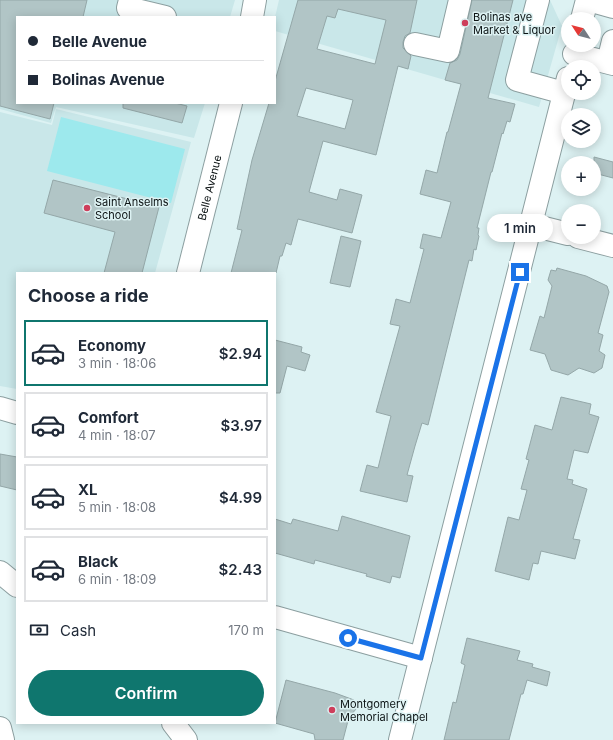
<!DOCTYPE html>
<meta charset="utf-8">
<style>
:root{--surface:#fff;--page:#f6f6f7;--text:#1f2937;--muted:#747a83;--line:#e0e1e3;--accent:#0f766e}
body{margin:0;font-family:Inter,sans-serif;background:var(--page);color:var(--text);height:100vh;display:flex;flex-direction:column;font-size:15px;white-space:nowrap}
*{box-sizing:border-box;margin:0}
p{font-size:13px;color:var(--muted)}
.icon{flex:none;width:22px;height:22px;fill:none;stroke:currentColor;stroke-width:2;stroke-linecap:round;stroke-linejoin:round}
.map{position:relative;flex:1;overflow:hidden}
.sheet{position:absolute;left:16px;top:272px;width:260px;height:452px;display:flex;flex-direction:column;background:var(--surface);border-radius:0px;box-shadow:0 2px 10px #0003}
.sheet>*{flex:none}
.hud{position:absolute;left:16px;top:16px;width:260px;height:88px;border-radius:0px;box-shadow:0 2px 10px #0003;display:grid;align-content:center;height:88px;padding:0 12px;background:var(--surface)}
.needle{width:26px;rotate:306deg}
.fabs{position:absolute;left:561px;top:12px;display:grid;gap:8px}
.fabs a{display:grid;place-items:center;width:40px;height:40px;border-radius:50%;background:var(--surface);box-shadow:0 2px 10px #0003;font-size:20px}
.end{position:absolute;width:18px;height:18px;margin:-9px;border:5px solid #1a73e8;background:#fff;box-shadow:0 0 0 2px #fff}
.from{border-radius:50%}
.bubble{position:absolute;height:28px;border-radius:14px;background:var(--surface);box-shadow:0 2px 10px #0003;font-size:13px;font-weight:600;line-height:28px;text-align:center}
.hud b{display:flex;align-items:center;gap:14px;height:38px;font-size:15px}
.hud b+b{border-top:1px solid var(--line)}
.hud i{width:10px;height:10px;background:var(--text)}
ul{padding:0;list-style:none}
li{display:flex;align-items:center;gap:12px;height:66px;margin:0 8px 6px;padding:0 4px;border:2px solid var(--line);border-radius:0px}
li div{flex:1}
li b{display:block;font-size:15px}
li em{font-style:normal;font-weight:600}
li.active{border-color:var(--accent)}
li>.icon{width:36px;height:36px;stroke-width:1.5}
h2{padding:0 12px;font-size:18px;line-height:48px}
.pay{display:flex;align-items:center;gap:10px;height:44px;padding:0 12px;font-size:15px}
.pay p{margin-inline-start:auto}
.button{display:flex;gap:8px;margin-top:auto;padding:8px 12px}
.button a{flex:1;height:46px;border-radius:24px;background:var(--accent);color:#fff;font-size:16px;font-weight:600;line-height:46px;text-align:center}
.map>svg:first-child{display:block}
.built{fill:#c9e7e9}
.green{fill:#9de9ed}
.building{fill:#b1c5c6;stroke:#94a7a8;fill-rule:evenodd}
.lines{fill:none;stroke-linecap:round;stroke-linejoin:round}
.minor-casing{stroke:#8c9fa0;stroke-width:24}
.minor{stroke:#fff;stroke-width:22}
.route{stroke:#1a73e8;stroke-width:5}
.poi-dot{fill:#ce3e5b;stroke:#ddf2f3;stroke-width:1.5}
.labels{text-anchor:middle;stroke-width:3;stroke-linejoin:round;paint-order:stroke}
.poi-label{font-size:11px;fill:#0c1314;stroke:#ddf2f3;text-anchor:start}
.street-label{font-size:11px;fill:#0c1314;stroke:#ddf2f3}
</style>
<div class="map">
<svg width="613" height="740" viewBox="0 0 613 740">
<rect width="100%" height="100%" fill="#ddf2f3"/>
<!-- built -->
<path class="built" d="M0,0H235L230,17H17V103H205L194,138L56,107L51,123L0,109Z
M279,0H550L562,26L539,107L275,31V17Z
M56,109L191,142L155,273H17V389L0,386V112L52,125Z"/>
<!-- green -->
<path class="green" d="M61,117L185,149L171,203L47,171Z"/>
<!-- building -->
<path class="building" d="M0,0H87L83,17H17V103H54L50,119L0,106Z
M298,0H417L410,33L405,36L403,42V48L411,56L408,69L398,66L376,155L323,141L309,192L337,200L340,189L362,195L352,233L298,219L291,245L286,243L282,256H280L276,273H231L242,230L237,229L252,160L269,103H275V81ZM338,9L386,20L375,64L317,49L327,16L335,18ZM306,88L353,100L345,129L297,116Z
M472,0H513L488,98L515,104L510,122L507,121L503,134L502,133L492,172H491L477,228H479L478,235L479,236L476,250L474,249L472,261L469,260L428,425L422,423L415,446L407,475L413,476L407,502L360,491L367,465L378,468L391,416L376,412L400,326L390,324L396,299L410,303L424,249L420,248L423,234L441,238L451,202L420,194L426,170L437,173L447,132H448L461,84L445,80L450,63L457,60L460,54Z
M123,103H175L187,106L182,123L123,108Z
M594,157L613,162V178L594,173Z
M53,180L159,207L142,273H104L115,232L44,213Z
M341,236L361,241L350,287L330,283Z
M557,268L586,276L607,286L609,292L598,333L603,335L599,351L605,355L602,368L594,373L579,368L568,375L551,370L545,354L530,350L540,316L544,318L552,286L548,280L551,270L556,271Z
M275,340L302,347L301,352L310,355L305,371L287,366L280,393H275Z
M561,397L591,404L589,414L599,417L588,453L574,450L567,479L573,480L572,484L587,489L573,539L580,540L575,559L541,551L538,564L533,563L529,580L495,571L508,517L519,520L527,490L521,489L529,460L526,459L535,425L552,430Z
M0,454L17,457V490L0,486Z
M342,516L410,536L400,578L392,576L390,583L366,576L367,574L315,560L314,564L275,553V519L291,524L293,519L338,531Z
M467,638L520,651L517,660L533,664L532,667L550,672L547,686L527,680L523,694H521L509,740H444L453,702L456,703L465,665L461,663Z
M286,680L335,693L354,700L357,708L349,717L343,740H315L314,734L275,723Z"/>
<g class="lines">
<defs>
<g id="minor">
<path d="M130,0L128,8L165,17"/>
<path d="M538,0L517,80L564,93"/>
<path d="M588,0L613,7"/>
<path d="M252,17L255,0"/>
<path d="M582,19L587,0"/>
<path d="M415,44L448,51L460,0"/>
<path d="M574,54L613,64"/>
<path d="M608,62L613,41"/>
<path d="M532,225L568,234"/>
<path d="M578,237L613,246"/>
<path id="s1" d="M188,273L231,103"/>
<path d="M0,408L17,413"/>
<path d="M0,572L17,586"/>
<path d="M275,617L421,658"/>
<path d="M173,723L186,740"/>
<path d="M0,728L3,740"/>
<path d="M400,740L568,78"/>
</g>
</defs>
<!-- minor casing -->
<use href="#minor" class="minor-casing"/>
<!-- minor -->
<use href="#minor" class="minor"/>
</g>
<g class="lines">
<!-- route -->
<path class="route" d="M348,638L421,658L520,272"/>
</g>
<!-- markers -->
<g class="poi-dot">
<circle cx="465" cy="23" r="4"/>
<circle cx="87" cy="208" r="4"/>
<circle cx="332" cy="710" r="4"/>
</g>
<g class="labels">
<!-- poi labels -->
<g class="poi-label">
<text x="473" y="21">Bolinas ave<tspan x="473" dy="13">Market &amp; Liquor</tspan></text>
<text x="95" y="206">Saint Anselms<tspan x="95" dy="13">School</tspan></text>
<text x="340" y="708">Montgomery<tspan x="340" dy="13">Memorial Chapel</tspan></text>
</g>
<!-- street labels -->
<g class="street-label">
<text dy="4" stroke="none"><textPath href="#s1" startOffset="88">Belle Avenue</textPath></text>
</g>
</g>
</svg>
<div class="fabs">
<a><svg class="needle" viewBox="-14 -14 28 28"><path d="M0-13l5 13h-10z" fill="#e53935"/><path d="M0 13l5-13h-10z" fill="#747a83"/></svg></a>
<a><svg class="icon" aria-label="locate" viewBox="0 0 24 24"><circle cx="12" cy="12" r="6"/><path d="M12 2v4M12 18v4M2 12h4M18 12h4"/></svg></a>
<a><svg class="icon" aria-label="layers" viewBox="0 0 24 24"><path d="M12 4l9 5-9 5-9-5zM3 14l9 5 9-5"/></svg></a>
<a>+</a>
<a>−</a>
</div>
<i class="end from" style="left:348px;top:638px"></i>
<i class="end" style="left:520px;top:272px"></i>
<div class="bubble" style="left:487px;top:214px;width:66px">1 min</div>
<div class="hud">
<b><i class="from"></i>Belle Avenue</b>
<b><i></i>Bolinas Avenue</b>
</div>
<section class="sheet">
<h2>Choose a ride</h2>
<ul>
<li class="active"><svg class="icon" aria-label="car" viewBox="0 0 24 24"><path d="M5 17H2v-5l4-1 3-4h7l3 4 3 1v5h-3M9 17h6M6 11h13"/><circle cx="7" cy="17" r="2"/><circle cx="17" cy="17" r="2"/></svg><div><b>Economy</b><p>3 min · 18:06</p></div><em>$2.94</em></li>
<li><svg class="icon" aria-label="car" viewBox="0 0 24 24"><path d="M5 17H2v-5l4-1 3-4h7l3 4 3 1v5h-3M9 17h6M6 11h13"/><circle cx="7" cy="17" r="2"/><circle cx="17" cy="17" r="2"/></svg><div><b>Comfort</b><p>4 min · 18:07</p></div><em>$3.97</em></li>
<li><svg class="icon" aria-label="car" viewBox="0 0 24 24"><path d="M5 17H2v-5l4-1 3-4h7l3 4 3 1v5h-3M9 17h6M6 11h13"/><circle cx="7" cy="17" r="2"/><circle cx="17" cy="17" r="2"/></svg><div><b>XL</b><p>5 min · 18:08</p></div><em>$4.99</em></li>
<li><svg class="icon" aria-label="car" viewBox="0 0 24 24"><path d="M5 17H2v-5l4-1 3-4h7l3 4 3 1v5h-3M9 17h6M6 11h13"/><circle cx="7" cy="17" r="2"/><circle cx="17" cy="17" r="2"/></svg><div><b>Black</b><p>6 min · 18:09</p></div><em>$2.43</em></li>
</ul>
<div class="pay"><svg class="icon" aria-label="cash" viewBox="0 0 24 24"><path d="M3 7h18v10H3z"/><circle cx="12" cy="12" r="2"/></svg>Cash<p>170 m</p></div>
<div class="button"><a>Confirm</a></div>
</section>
</div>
